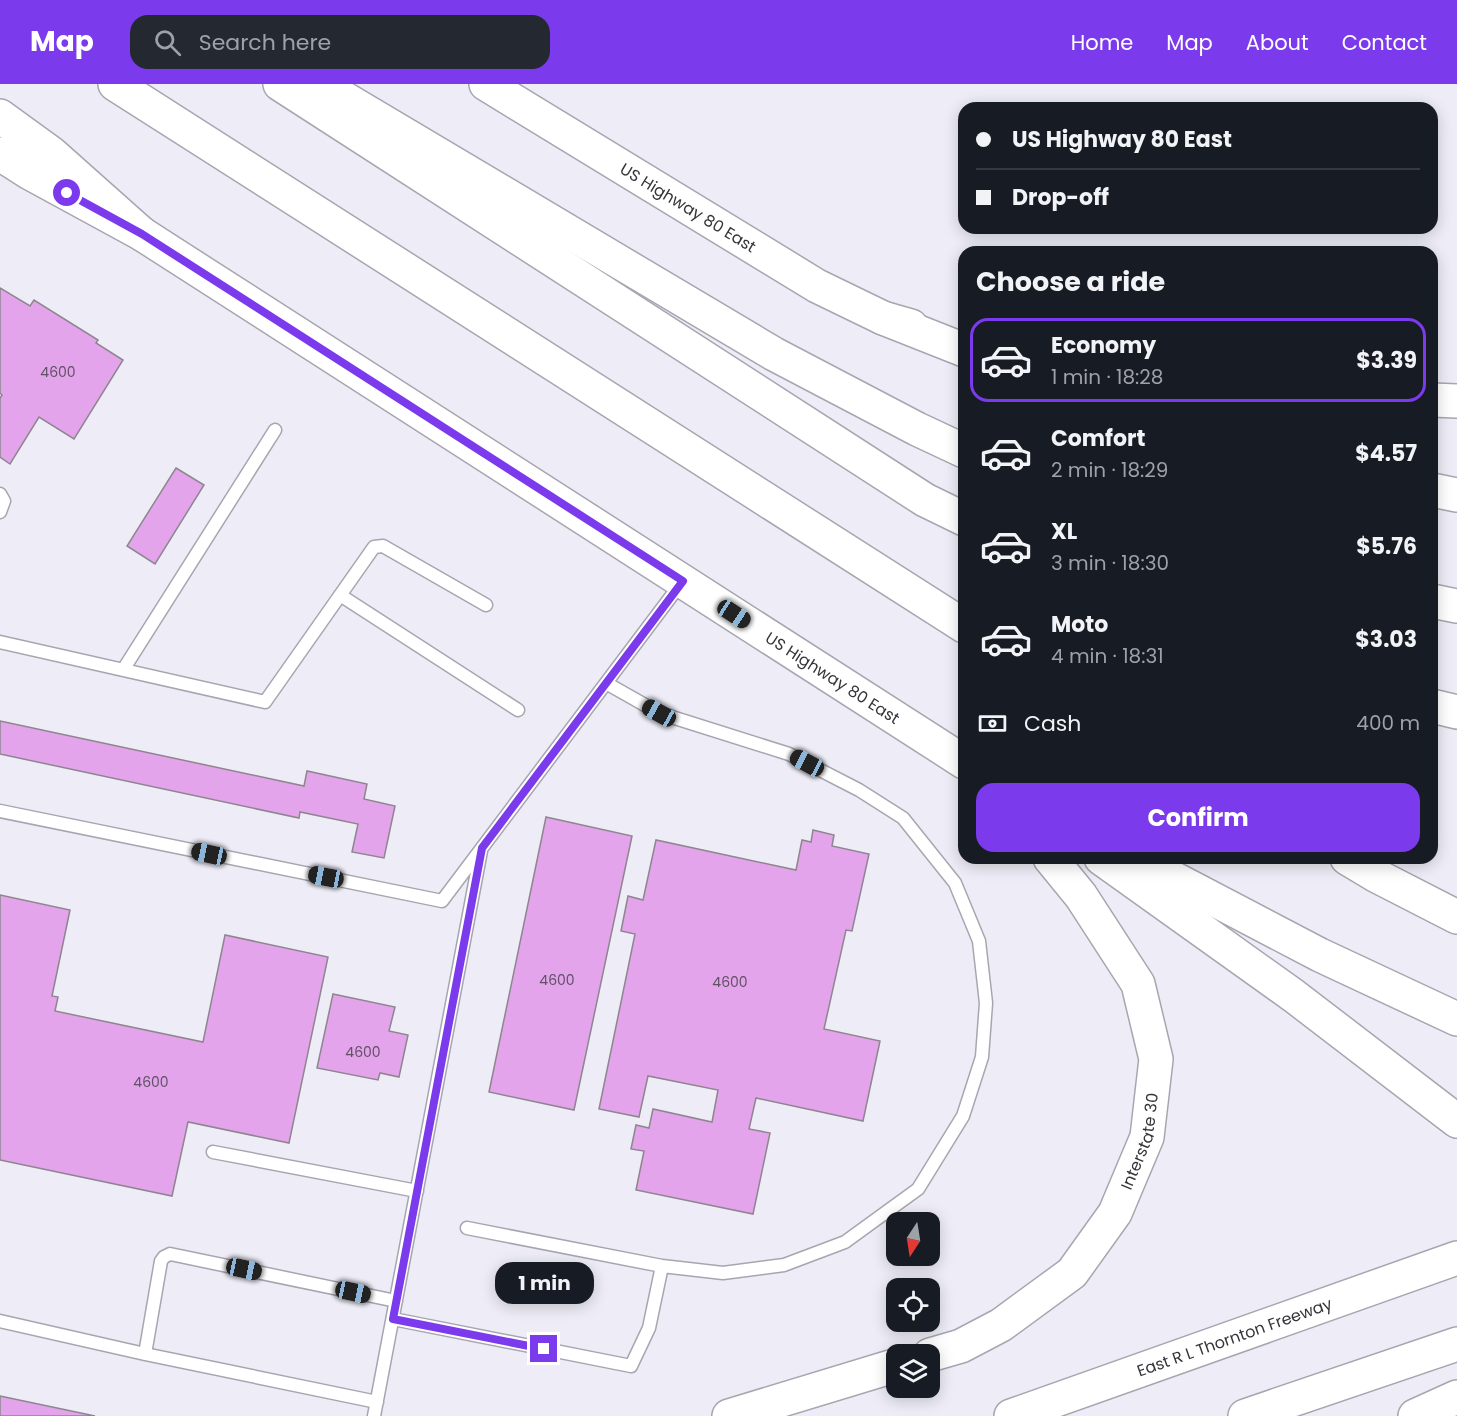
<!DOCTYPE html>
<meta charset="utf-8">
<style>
:root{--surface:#171b24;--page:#242831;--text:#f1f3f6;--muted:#9ea1a6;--line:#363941;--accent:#7c3aed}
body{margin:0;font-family:Poppins,sans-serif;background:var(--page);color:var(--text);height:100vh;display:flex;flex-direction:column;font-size:22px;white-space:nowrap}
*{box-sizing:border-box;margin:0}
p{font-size:20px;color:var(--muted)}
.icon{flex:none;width:33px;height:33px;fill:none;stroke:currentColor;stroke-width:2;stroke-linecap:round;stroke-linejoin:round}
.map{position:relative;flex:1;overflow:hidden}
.details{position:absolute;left:958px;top:162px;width:480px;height:618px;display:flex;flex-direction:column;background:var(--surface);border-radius:18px;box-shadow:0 3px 15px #0003}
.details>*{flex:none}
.banner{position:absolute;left:958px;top:18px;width:480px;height:132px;border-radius:18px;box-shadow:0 3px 15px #0003;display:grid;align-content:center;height:132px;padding:0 18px;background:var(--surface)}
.needle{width:39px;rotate:192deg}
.tools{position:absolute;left:886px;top:1128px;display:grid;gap:12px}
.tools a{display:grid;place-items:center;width:54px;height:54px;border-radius:12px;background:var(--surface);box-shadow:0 3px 15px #0003;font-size:30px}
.end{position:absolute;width:27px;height:27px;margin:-14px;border:8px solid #7c3aed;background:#fff;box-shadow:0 0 0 3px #fff}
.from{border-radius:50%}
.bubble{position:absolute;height:42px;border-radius:18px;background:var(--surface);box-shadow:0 3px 15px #0003;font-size:20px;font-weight:700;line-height:42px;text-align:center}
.car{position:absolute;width:18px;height:36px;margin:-18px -9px;border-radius:8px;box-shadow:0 0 4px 2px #0007;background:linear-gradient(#222 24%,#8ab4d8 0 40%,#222 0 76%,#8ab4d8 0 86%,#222 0)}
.banner b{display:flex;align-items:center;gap:21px;height:57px;font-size:22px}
.banner b+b{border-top:2px solid var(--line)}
.banner i{width:15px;height:15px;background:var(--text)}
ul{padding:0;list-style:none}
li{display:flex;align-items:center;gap:18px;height:84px;margin:0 12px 9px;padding:0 6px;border:3px solid transparent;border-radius:18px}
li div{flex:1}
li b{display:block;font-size:22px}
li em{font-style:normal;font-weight:700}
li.selected{border-color:var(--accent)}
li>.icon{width:54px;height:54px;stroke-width:1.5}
h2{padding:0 18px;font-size:27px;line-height:72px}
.pay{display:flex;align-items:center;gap:15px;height:66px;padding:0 18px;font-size:22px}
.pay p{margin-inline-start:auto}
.primary-button{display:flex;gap:12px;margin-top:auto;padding:12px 18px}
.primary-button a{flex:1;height:69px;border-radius:18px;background:var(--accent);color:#fff;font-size:24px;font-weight:700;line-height:69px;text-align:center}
header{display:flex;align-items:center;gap:36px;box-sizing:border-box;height:84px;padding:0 30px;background:var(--accent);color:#fff}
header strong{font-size:28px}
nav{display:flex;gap:33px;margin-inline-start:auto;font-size:21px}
.search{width:420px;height:54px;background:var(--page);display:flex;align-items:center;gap:15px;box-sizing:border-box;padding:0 21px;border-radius:18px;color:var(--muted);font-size:22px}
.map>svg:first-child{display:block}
.building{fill:#e3a4ec;stroke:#8d868e;stroke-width:1.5}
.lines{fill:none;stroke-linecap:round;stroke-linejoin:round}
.lane-casing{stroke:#a7a6b0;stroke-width:15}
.secondary-casing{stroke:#a7a6b0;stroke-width:36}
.highway-casing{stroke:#a7a6b0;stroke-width:36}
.lane{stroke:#fff;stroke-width:12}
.secondary{stroke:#fff;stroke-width:33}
.highway{stroke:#fff;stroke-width:33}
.route{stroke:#7c3aed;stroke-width:8}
.labels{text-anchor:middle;stroke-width:4.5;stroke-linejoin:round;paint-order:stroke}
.number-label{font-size:14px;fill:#605166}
.street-label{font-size:16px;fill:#353539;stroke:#fbfbff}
</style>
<header>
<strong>Map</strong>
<div class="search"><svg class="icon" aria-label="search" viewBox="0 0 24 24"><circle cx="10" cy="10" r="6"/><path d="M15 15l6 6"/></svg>Search here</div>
<nav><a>Home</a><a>Map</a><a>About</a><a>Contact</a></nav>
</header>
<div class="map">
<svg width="1457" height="1332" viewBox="0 0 1457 1332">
<rect width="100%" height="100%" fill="#eeedf7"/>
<!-- building -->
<path class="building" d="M0,204L30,222L34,216L98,256L96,259L123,276L74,355L39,333L10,380L0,373V314L2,311L0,309Z
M176,384L204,401L155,480L127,462Z
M0,637L304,702L307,687L367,700L364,715L395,722L384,774L352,768L358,740L300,728L299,734L0,670Z
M546,733L632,752L574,1026L489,1008Z
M813,746L834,751L832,762L869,770L852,847L846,846L824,945L880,957L863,1037L756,1014L749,1045L770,1049L753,1130L636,1106L644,1067L631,1065L636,1041L649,1044L653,1025L712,1038L718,1006L648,992L639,1033L599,1025L635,850L621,847L628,812L643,816L656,756L796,786L802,756L811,758Z
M0,811L70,826L52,912L58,913L55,927L203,958L225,851L328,873L289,1059L188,1038L172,1112L0,1076Z
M333,910L395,923L389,947L408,951L399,993L380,989L378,996L317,984Z
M0,1312L95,1332H0Z"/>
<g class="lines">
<defs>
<path id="lane" d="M0,410L4,417L0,428
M340,511L518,626
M0,558L265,618L374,463L383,462L486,521
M123,586L275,346
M606,599L659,629L789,670L859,706L903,734L955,799L979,857L986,919L982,973L963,1032L918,1105L845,1158L784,1181L723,1189L662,1182
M0,727L442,817L682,498
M213,1068L417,1107
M393,1235L631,1282L649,1244L662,1182L467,1144
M0,1237L145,1270L377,1318
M145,1270L161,1177L164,1173L170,1170L396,1217
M374,1332L481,767"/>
<g id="secondary">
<path id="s1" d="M486,0L817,202L883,234L911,242"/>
<path id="s2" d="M0,70L30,89L142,150L964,678"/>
<path d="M1432,316L1457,317"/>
<path d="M1101,774L1294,912L1457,1037"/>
<path id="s3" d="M930,1271L961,1262L1001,1241L1072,1189L1115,1129L1147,1053L1156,975L1138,900L1081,812L1050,774"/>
<path d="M729,1332L897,1281"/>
</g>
<g id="highway">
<path d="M115,0L964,542"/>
<path d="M280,0L925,416L964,435"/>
<path d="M320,0L774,270L917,345L964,367"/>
<path d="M0,32L51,69L142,150"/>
<path d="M883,234L964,266"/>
<path d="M1432,406L1457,411"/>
<path d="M1432,517L1457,522"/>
<path d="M1432,622L1457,628"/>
<path d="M1135,774L1320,871L1457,935"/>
<path d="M1347,774L1377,792L1457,833"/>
<path id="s4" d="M1011,1332L1457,1174"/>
<path d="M1245,1332L1457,1260"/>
<path d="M1415,1332L1457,1313"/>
</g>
</defs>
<!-- lane casing -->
<use href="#lane" class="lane-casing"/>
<!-- secondary casing -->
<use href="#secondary" class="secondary-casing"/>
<!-- highway casing -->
<use href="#highway" class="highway-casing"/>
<!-- lane -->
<use href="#lane" class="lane"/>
<!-- secondary -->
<use href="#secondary" class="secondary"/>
<!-- highway -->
<use href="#highway" class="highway"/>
</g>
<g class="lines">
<!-- route -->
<path class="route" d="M67,109L142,150L683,497L482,764L393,1235L544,1265"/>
</g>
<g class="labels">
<!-- number labels -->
<g class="number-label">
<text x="58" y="293">4600</text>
<text x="557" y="901">4600</text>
<text x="730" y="903">4600</text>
<text x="363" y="973">4600</text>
<text x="151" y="1003">4600</text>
</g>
<!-- street labels -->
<g class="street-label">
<text dy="6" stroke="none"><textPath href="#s1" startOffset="237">US Highway 80 East</textPath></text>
<text dy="6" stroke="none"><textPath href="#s2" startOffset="984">US Highway 80 East</textPath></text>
<text dy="6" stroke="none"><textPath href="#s3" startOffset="316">Interstate 30</textPath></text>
<text dy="6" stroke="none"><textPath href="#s4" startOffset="237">East R L Thornton Freeway</textPath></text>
</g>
</g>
</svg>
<div class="tools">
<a><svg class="needle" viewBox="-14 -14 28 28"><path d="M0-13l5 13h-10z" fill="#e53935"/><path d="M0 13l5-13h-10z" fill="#9ea1a6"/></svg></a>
<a><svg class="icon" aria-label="locate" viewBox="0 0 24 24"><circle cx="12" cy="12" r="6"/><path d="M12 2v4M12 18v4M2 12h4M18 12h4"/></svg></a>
<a><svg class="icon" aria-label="layers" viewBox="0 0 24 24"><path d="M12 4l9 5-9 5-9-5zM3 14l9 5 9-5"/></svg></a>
</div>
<i class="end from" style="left:67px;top:109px"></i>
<i class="end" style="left:544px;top:1265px"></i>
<div class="bubble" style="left:495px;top:1178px;width:99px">1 min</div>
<i class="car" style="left:734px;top:530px;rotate:123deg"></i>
<i class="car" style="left:659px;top:629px;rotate:299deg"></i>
<i class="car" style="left:807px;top:679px;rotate:298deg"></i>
<i class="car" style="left:209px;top:770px;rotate:282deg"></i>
<i class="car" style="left:326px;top:793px;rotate:281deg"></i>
<i class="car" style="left:244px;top:1185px;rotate:102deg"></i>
<i class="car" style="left:353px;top:1208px;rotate:102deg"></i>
<div class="banner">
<b><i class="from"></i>US Highway 80 East</b>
<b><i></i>Drop-off</b>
</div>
<section class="details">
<h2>Choose a ride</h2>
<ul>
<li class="selected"><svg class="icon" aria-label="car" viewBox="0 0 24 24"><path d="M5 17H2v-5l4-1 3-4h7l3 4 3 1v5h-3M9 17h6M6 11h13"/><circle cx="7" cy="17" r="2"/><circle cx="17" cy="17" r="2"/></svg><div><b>Economy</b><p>1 min · 18:28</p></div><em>$3.39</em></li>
<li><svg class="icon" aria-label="car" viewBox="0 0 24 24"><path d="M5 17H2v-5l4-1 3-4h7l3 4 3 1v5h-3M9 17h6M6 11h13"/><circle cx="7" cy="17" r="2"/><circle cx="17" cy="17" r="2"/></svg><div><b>Comfort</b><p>2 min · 18:29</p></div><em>$4.57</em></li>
<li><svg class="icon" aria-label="car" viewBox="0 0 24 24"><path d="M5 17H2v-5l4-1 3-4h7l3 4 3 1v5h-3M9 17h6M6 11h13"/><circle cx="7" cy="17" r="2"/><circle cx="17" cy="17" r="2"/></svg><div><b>XL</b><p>3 min · 18:30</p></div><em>$5.76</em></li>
<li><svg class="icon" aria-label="car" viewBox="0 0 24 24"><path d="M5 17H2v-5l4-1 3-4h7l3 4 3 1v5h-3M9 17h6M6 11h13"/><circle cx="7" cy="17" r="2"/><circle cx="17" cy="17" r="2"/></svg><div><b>Moto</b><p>4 min · 18:31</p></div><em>$3.03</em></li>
</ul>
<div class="pay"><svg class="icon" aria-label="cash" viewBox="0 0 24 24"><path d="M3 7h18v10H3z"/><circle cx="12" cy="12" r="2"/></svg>Cash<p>400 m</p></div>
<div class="primary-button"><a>Confirm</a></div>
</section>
</div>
